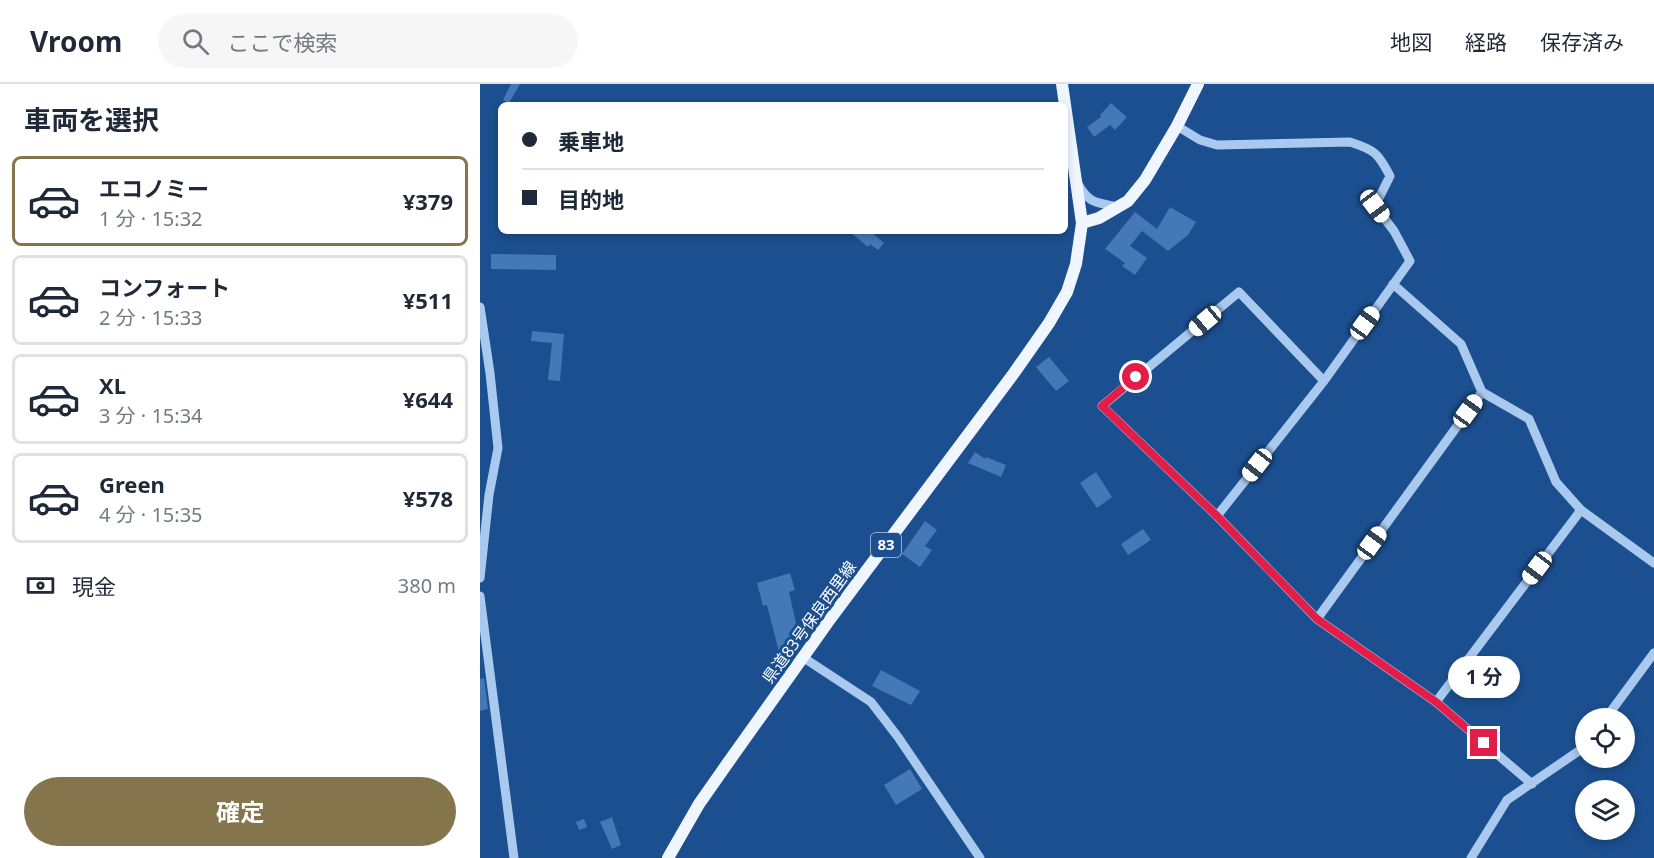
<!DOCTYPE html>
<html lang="ja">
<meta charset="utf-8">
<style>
:root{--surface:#fff;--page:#f6f6f7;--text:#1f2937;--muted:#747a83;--line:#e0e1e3;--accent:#84754c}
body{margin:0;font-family:"Noto Sans","Noto Sans JP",sans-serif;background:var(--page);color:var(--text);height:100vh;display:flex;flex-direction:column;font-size:22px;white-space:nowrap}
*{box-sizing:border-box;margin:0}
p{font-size:20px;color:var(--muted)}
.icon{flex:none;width:33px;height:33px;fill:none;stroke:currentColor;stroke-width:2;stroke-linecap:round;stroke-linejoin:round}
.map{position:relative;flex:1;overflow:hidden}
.drawer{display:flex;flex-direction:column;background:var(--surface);width:480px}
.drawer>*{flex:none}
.guide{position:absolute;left:18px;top:18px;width:570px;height:132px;border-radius:9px;box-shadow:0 3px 9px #0003;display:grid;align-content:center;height:132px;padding:0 24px;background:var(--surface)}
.buttons{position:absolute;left:1095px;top:624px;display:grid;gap:12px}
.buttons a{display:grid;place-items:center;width:60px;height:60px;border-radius:50%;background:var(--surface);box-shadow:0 3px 9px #0003;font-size:30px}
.end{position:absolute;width:27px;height:27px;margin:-14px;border:8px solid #e11d48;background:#fff;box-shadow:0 0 0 3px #fff}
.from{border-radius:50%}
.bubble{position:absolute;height:42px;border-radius:21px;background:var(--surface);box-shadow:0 3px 9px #0003;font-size:20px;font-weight:700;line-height:42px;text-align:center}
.car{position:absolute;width:18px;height:36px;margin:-18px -9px;border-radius:8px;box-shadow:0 0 4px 2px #0007;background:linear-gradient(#fff 24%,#345 0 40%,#fff 0 76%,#345 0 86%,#fff 0)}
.guide b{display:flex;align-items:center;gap:21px;height:57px;font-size:22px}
.guide b+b{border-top:2px solid var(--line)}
.guide i{width:15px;height:15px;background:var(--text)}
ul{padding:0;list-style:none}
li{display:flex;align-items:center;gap:18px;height:90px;margin:0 12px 9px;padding:0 12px;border:3px solid var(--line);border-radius:9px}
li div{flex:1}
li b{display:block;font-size:22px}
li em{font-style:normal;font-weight:700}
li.active{border-color:var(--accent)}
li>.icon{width:54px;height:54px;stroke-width:1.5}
h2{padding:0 24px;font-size:27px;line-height:72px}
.pay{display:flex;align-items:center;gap:15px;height:66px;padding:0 24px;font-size:22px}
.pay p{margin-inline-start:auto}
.action{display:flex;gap:12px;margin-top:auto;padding:12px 24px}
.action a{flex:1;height:69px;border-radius:36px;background:var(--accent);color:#fff;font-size:24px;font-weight:700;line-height:69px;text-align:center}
header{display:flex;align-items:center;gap:36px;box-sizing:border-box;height:84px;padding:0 30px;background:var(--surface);border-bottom:2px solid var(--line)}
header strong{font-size:28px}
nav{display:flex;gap:33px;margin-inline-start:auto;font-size:21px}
.search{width:420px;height:54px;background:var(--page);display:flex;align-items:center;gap:15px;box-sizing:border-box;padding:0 21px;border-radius:33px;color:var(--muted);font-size:22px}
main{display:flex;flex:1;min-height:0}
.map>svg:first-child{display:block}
.building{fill:#4478b7}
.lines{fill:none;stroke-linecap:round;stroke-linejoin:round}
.minor{stroke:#a9c9ee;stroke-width:9}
.major{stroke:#f0f6ff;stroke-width:12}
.route{stroke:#e11d48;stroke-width:8}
.labels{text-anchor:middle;stroke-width:6;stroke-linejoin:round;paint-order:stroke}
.shield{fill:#1b4f8f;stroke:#bbcadd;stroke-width:1.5}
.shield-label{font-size:15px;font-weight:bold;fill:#fff}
.street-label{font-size:16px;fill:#fff;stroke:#1b4f8f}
</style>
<header>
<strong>Vroom</strong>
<div class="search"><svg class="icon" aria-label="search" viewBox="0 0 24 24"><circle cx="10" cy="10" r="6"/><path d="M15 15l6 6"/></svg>ここで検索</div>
<nav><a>地図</a><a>経路</a><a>保存済み</a></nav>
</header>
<main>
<section class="drawer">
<h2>車両を選択</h2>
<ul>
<li class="active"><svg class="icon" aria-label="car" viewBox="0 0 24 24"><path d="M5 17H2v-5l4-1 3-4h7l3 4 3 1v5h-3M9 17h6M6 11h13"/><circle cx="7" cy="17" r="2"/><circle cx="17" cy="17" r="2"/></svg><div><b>エコノミー</b><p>1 分 · 15:32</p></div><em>¥379</em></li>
<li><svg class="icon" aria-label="car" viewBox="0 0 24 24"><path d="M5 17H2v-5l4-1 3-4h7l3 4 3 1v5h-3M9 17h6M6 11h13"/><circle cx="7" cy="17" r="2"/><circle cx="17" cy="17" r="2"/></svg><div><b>コンフォート</b><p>2 分 · 15:33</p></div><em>¥511</em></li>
<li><svg class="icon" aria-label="car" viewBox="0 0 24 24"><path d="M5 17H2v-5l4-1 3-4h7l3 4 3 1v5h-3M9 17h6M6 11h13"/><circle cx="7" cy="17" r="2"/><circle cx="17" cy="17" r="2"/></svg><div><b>XL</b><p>3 分 · 15:34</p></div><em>¥644</em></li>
<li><svg class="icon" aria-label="car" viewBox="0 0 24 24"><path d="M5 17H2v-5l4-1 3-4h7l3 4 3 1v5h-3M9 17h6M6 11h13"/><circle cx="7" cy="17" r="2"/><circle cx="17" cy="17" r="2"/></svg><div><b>Green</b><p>4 分 · 15:35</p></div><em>¥578</em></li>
</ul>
<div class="pay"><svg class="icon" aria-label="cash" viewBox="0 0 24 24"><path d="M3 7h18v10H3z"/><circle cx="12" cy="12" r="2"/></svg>現金<p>380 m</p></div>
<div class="action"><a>確定</a></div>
</section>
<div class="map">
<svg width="1174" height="774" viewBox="0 0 1174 774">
<rect width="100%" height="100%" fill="#1b4f8f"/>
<!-- building -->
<path class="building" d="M31,0H40L29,19L23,16Z
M631,19L647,33L635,46L630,41L614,53L607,43L621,33L620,31Z
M690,123L716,138L708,151L688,167L662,147L650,162L667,174L655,191L642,182L645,179L625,165L655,128L677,145Z
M369,147H390L404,159L398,166L390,160L388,163Z
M11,170L76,171V186L11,185Z
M52,247L84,250L80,297L68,296L72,259L51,257Z
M569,273L589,297L576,307L556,283Z
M495,368L505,375L506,373L526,381L521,393L488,379Z
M616,388L632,413L617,424L600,399Z
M445,437L457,446L445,462L452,466L440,483L422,470Z
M663,445L671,456L648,471L641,460Z
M310,489L315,506L309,508L321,562L299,568L287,521L283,522L277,499Z
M401,586L440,607L431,621L392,602Z
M4,594L8,625L0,627V595Z
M430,685L442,705L416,721L404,701Z
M132,733L141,761L132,765L120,738Z
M104,735L107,743L99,746L96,738Z"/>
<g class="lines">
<!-- minor -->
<path class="minor" d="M697,42L720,56L737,61L870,58C895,66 898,69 910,92L895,122L914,147L930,177L844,297L737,432
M598,100C610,121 617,118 638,123
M913,200L981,260L1002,308L1049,335L1076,398L1101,426L1174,479
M0,223L10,289L18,364L9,411L0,494
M844,297L759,208L622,322L737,432L837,535L956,618L1052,700
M0,512L34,774
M837,535L1002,308
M324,574L391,618L418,653L500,774
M956,618L1101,426
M1126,634L1174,569
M991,774L1027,716L1106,662"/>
<!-- major -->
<path class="major" d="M602,139L619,134L648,117L665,96L697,42L718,0
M188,774L219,720L247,680L348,538L534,289L569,239L587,208L596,180L602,139L582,0"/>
</g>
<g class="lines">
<!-- route -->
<path class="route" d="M656,293L622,322L737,432L837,535L956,618L1004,659"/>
</g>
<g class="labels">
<!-- shield labels -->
<rect class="shield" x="391" y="449" width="30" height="24" rx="4.5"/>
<g class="shield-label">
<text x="406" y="466">83</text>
</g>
<!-- street labels -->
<g class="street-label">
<text transform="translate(329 538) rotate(-54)" y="6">県道83号保良西里線</text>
</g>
</g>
</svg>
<div class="buttons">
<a><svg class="icon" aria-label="locate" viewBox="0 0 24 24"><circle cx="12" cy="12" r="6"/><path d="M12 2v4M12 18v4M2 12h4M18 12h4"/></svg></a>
<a><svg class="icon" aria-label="layers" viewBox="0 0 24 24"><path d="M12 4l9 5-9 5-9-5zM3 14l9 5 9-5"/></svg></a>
</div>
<i class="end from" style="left:656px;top:293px"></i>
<i class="end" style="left:1004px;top:659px"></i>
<div class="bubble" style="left:968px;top:572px;width:72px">1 分</div>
<i class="car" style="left:895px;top:122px;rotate:143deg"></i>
<i class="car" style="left:725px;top:237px;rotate:230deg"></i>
<i class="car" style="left:885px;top:239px;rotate:36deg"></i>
<i class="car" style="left:988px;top:327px;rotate:36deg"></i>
<i class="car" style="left:777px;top:381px;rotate:218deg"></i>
<i class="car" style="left:892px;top:459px;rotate:36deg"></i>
<i class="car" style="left:1057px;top:484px;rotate:217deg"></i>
<div class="guide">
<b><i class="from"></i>乗車地</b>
<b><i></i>目的地</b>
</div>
</div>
</main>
